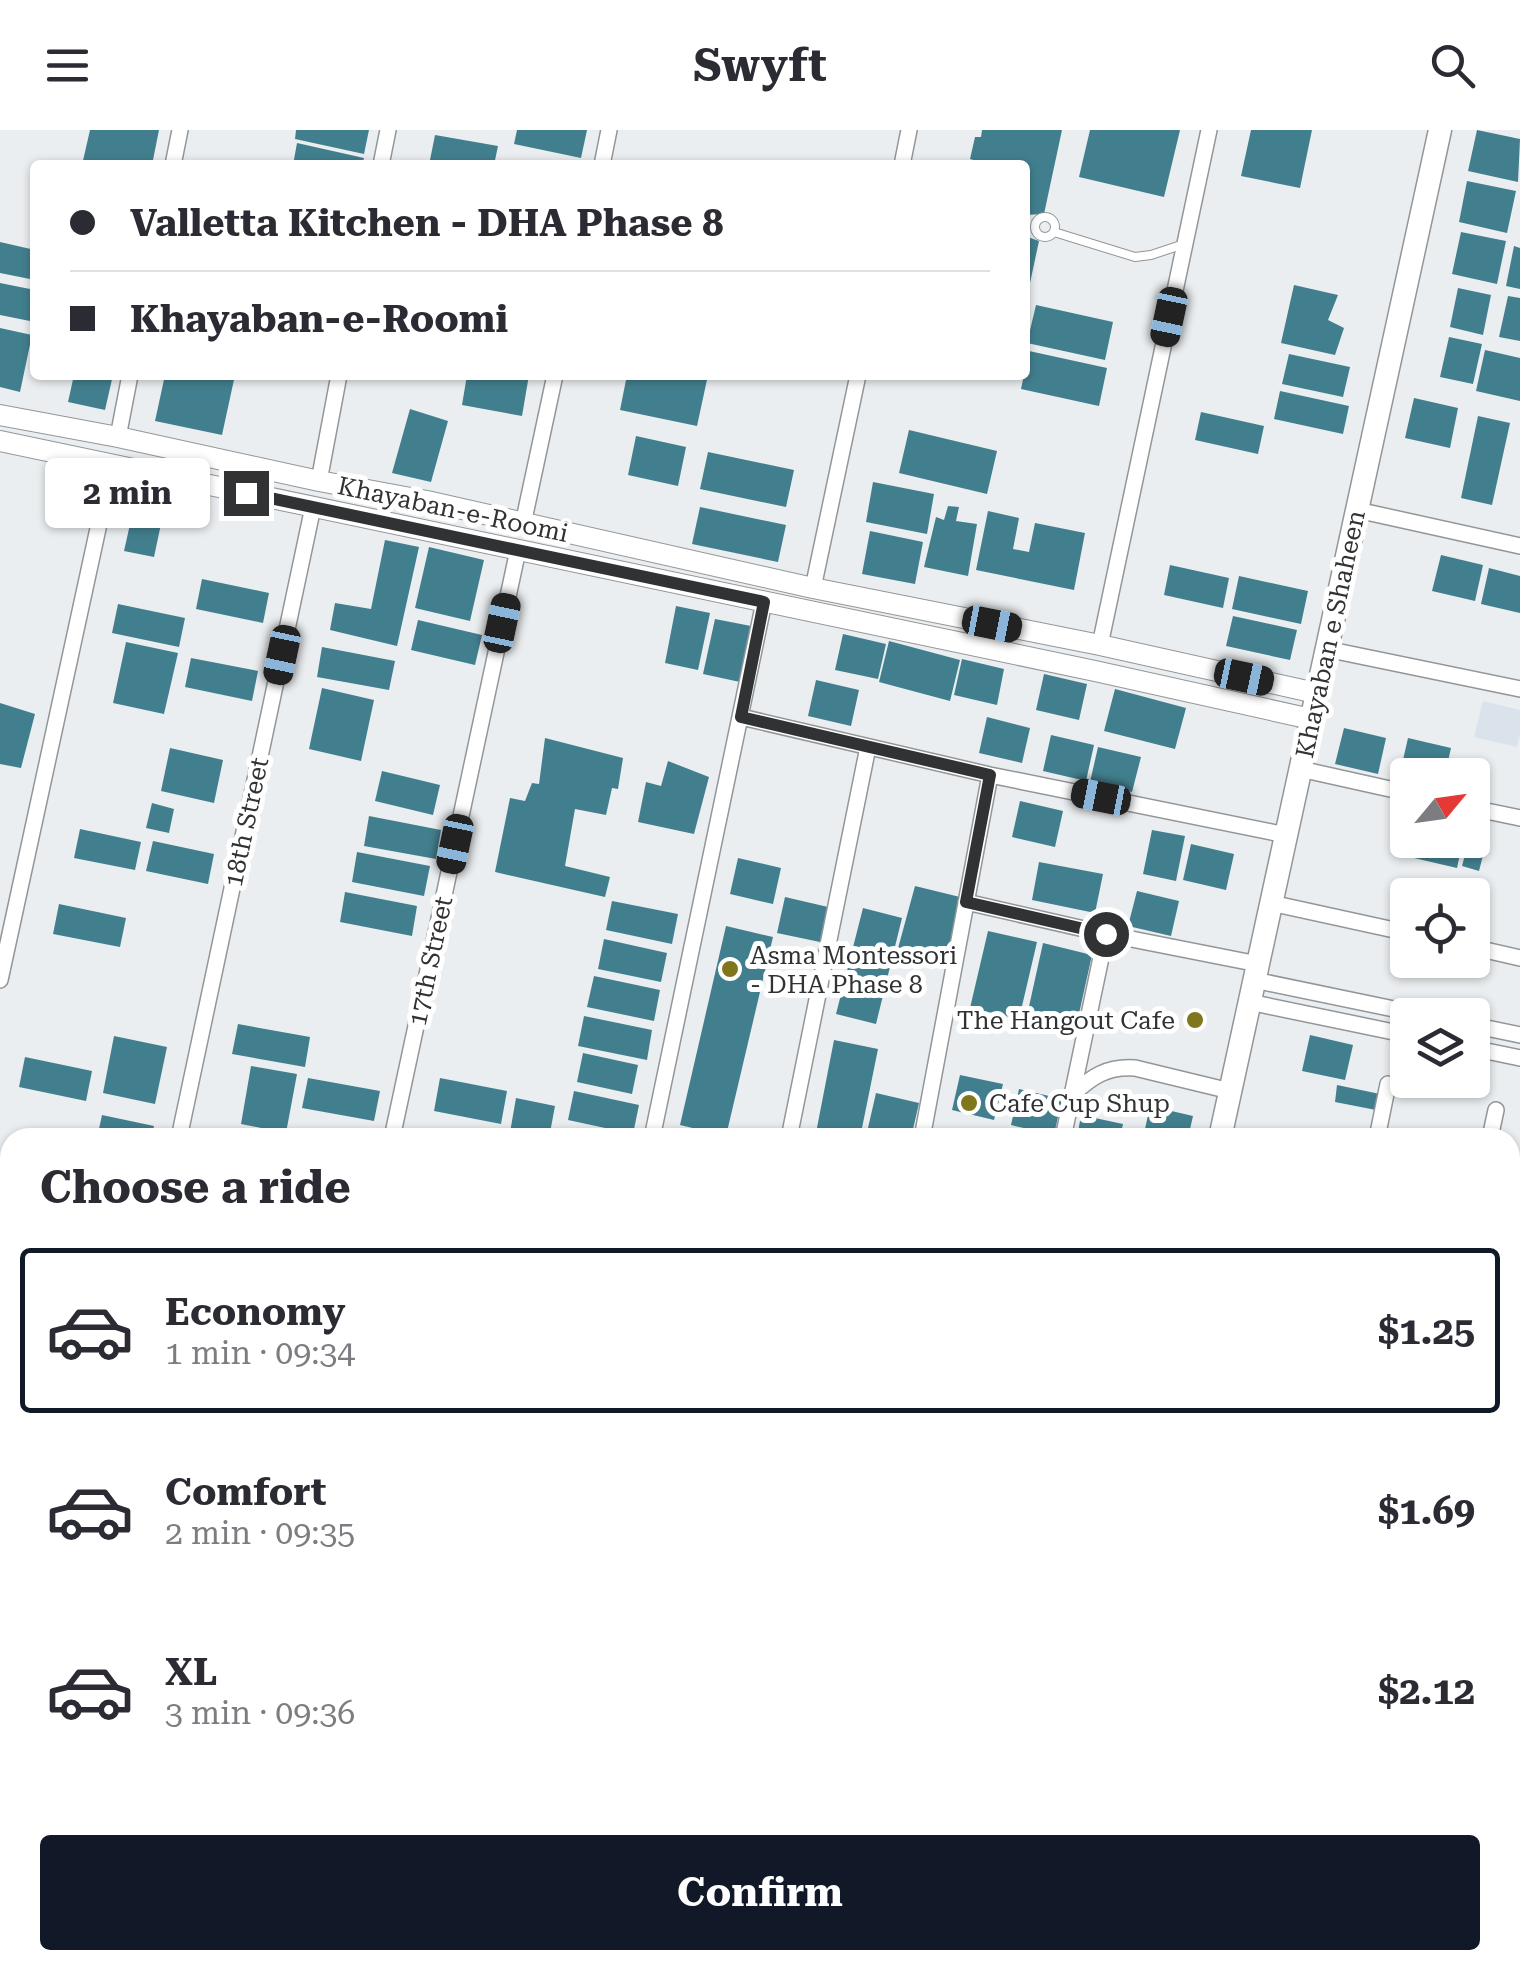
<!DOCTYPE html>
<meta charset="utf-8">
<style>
:root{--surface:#fff;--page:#f7f7f7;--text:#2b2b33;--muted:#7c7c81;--line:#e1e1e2;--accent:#111827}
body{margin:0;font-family:"Roboto Serif",serif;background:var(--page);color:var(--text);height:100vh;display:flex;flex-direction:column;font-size:38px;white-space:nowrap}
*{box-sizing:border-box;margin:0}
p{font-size:32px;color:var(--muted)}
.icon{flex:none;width:55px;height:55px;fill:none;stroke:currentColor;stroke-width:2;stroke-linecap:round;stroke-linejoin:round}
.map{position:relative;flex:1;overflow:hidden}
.panel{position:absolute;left:0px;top:998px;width:1520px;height:842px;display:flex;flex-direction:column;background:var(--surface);border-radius:30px 30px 0 0;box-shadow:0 2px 8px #0004}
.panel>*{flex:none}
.top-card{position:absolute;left:30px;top:30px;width:1000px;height:220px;border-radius:10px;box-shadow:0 2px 8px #0004;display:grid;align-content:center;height:220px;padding:0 40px;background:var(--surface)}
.needle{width:65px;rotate:61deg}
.controls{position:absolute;left:1390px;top:628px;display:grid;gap:20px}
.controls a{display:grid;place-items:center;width:100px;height:100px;border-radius:10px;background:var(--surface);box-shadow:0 2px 8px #0004;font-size:50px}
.end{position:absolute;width:45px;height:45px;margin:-22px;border:12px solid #313233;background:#fff;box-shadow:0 0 0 5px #fff}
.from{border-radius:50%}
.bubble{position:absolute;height:70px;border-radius:10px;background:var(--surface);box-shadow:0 2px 8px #0004;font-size:32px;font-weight:700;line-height:70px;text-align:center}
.car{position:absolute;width:30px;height:60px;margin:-30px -15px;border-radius:12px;box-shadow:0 0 8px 2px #0007;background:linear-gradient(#222 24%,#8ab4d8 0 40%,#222 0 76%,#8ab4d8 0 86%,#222 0)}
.top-card b{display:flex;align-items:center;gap:35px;height:95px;font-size:38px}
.top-card b+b{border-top:2px solid var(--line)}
.top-card i{width:25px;height:25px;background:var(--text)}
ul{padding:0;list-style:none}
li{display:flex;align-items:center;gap:30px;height:165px;margin:0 20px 15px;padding:0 20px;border:5px solid transparent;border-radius:10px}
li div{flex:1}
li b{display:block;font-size:38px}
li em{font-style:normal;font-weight:700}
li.on{border-color:var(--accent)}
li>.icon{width:90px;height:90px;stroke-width:1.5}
h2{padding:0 40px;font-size:45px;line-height:120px}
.button{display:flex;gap:20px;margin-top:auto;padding:20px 40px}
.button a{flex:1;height:115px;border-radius:10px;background:var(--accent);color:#fff;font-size:40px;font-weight:700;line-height:115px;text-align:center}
header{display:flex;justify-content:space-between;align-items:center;height:130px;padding:0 40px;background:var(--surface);font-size:45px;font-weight:700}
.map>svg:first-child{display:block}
.built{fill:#dae3eb}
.building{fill:#427f8e}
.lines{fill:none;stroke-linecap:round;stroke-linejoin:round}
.service-casing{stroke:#939698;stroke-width:10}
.minor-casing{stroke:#939698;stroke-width:18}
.tertiary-casing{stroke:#939698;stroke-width:22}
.secondary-casing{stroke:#939698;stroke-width:25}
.service{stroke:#fff;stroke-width:8}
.minor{stroke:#fff;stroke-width:15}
.tertiary{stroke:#fff;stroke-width:20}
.secondary{stroke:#fff;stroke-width:22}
.route{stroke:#313233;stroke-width:12}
.poi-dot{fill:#80771c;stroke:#fff;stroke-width:4}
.labels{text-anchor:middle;stroke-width:10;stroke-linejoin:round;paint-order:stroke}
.street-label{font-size:25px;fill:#313233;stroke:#fff}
.poi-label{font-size:25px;fill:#313233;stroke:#fff;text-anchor:start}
</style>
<header><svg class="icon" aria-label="menu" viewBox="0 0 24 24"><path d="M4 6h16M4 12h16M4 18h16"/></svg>Swyft<svg class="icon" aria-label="search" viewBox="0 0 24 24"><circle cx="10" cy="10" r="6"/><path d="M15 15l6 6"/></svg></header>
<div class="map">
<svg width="1520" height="1839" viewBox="0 0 1520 1839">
<rect width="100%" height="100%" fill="#ebeef0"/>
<!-- built -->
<path class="built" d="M1483,571L1520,580V604L1517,617L1474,607Z"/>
<!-- building -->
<path class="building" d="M90,0H159L152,35H82Z
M296,0H369L364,24L295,9Z
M517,0H587L581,28L514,14Z
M982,0H1062L1044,84L1025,85V35H990L970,29L975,7H981Z
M1090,0H1180L1164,67L1079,47Z
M1251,0H1312L1300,58L1241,46Z
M1477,0L1520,9L1518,52L1468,41Z
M435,5L498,16L494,35H429Z
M297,13L364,28L362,35H293Z
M1467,51L1516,61L1507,103L1459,92Z
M1461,102L1506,111L1497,154L1452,144Z
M1025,106L1039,111L1030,153H1025Z
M0,112L35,120V150L0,143Z
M1514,116L1520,118V159L1506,156Z
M0,153L35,160V192L0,185Z
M1294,155L1338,165L1328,190L1344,198L1335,225L1281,213Z
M1458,158L1491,165L1483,205L1450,197Z
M1508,166L1520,168V211L1499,207Z
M1036,175L1113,192L1105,230L1027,213Z
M0,198L32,205L20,262L0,257Z
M1449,207L1482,214L1473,254L1440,247Z
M1485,220L1520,228V271L1476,261Z
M1029,221L1107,238L1099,276L1021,259Z
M1289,224L1350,237L1343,267L1282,254Z
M74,245H113L105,280L68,272Z
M165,245H235L222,305L155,291Z
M467,245H529L522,286L462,275Z
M627,245H708L697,296L620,280Z
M1280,261L1349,276L1343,304L1274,289Z
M1414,268L1458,278L1450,318L1405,308Z
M410,279L448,291L431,352L392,343Z
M1201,282L1264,296L1258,324L1195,310Z
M1478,286L1510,293L1492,375L1461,368Z
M909,300L997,321L987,364L899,343Z
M636,306L686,317L678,356L628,345Z
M708,322L794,340L786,377L700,359Z
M873,352L934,364L927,404L866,392Z
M139,354L168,361L154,427L124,421Z
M948,376L959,377L956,391L977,394L968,446L924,437L936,387L944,390Z
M700,377L786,395L778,432L692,414Z
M988,381L1019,388L1013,419L1029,422L1035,393L1085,403L1074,460L976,440Z
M870,401L923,412L915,454L862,444Z
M385,410L419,417L397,516L330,500L335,473L371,479Z
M429,417L484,430L470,491L415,478Z
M1441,425L1483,435L1475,471L1432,461Z
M1170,435L1229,448L1223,478L1164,465Z
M1489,438L1520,446V483L1481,474Z
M1239,446L1308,461L1301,494L1232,479Z
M202,449L269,463L263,493L196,479Z
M118,474L185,488L179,517L112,503Z
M676,476L710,483L698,540L665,533Z
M1233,486L1297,500L1290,530L1226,516Z
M715,489L751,496L740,552L703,544Z
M418,490L482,505L475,535L411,520Z
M843,504L886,514L878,549L835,540Z
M889,511L960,530L950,571L879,552Z
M126,512L178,523L164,584L113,573Z
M322,517L395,531L389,560L317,547Z
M191,528L258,541L252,571L185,557Z
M962,529L1004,539L997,575L954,565Z
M1044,544L1087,554L1079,590L1036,580Z
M816,550L859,560L851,596L808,586Z
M322,558L374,570L361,631L309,619Z
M1115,559L1186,578L1175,619L1104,601Z
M0,573L35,584L21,638L0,634Z
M987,587L1030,598L1022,633L979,623Z
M1344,598L1386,608L1378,644L1335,634Z
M1051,605L1094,615L1086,651L1043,641Z
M545,608L623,628L618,659L612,658L606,685L575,679L565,736L610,747L605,767L495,742L510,668L525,671L532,653L539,654Z
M1408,608L1451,618L1445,645L1400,643Z
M1098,617L1141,627L1132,662L1090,652Z
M170,618L223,630L214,673L161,661Z
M668,631L709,647L694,704L638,692L646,652L661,656Z
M382,641L440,655L433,685L375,671Z
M1020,671L1063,681L1055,717L1012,707Z
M152,673L174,679L169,703L146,698Z
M369,686L441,700L436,729L364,716Z
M80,699L141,712L135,740L74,728Z
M1152,700L1185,706L1176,751L1143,744Z
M1472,702L1488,706L1479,741L1462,736L1469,710H1472Z
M1418,710H1463L1457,738L1414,728Z
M153,711L214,724L208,754L146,741Z
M1191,714L1234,724L1226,760L1183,750Z
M357,722L430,736L424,766L352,752Z
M738,728L781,738L773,774L730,764Z
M1039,732L1103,744L1095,783L1032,770Z
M915,756L960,767L946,835L897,822Z
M1137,761L1179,771L1171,806L1128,796Z
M345,762L417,776L412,806L340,792Z
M785,767L828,777L820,812L777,803Z
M612,771L678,784L672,814L606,800Z
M59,774L126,788L120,817L53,804Z
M863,778L902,788L876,894L836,884Z
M726,796L773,807L726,1006L680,995Z
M988,801L1037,812L1019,889L970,878Z
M604,809L667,823L661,852L598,839Z
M1043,813L1092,825L1075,902L1026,890Z
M594,846L660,860L654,891L587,877Z
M584,886L652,900L647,930L578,916Z
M238,894L310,907L305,937L232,924Z
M1310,905L1353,915L1345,950L1302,941Z
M114,906L167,917L155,974L103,963Z
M834,910L878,919L860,1008H815Z
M1406,914L1408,950H1415L1414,957L1396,953Z
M583,923L638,935L632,964L577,952Z
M25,927L92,941L86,971L19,957Z
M251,936L297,944L286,1003L241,994Z
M960,945L1003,954L994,990L952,980Z
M308,948L380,961L374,991L302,978Z
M440,948L507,961L501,994L434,981Z
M1337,955L1380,964L1376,980L1335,972Z
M1019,959L1062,969L1054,1005L1011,995Z
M574,961L639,975L633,1004L568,990Z
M876,963L919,973L911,1008L868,998Z
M516,968L555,976L549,1008H509Z
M1150,976L1193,986L1188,1008H1143Z
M102,985L154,996L152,1008H97Z
M1081,985L1123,994L1120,1008L1078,1002Z
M563,999L597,1006V1008H561Z
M1510,1039L1520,1041V1058L1510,1056Z
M8,1051H10V1105L0,1102Z
M1510,1125L1520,1127V1144L1510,1142Z
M0,1493L10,1495V1555L0,1553Z
M0,1646L10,1648V1678L0,1676Z
M383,1830H424L422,1839H381Z
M771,1830H818L816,1839H769Z
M1114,1830H1157L1155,1839H1135L1113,1835Z
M1452,1830H1497L1495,1839H1450Z"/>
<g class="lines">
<defs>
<path id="service" d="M1035 97a10 10 0 1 1 20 0a10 10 0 1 1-20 0Z
M1054,102L1135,127L1151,125L1184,114"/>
<path id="minor" d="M173,35L180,0
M381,35L388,0
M602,35L609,0
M902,35L909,0
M118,307L130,245
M319,351L339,245
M1357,380L1520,416
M523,394L555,245
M813,458L858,245
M1100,515L1209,0
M1326,519L1520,559
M741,587L990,645L1286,705
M1300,639L1408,663
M1472,678L1520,688
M966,772L1106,804L1258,834
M1271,773L1408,803
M1472,817L1520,828
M0,850L112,334
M1254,850L1423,885
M1249,872L1408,905
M1472,895L1520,905
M1472,918L1520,928
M1072,965C1091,947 1107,936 1135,938L1230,961
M179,1008L313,377
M392,1008L518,420
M652,1008L764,472
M789,1008L868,617
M922,1008L990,645
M1063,1008L1106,804
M1377,1008L1388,954
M1490,1008L1496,980
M1510,1252L1520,1255
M1510,1448L1520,1399
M476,1835L494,1839
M2,1839L10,1800
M213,1839L215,1830
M614,1839L616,1830
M747,1839L749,1830
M881,1839L883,1830
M1200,1839L1202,1830
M1312,1839L1314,1830
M1429,1839L1431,1830"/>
<path id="tertiary" d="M0,285L118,307L319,351L427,371L813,458L1100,515L1316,563
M0,311L1095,541L1311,589
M0,1300L10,1302"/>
<path id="secondary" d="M1220,1008L1440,0
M1038,1839L1040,1830"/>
</defs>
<!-- service casing -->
<use href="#service" class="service-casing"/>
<!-- minor casing -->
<use href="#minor" class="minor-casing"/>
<!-- tertiary casing -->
<use href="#tertiary" class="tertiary-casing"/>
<!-- secondary casing -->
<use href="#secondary" class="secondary-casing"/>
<!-- service -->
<use href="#service" class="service"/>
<!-- minor -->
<use href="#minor" class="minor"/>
<!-- tertiary -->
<use href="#tertiary" class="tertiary"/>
<!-- secondary -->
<use href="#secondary" class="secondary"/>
</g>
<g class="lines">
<!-- route -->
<path class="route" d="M246,363L764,472L741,587L990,645L966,772L1106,804"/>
</g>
<!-- markers -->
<g class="poi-dot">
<circle cx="730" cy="839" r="10"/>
<circle cx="1195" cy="890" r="10"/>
<circle cx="969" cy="973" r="10"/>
</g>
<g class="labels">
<!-- street labels -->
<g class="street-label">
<text transform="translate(453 379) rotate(12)" y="9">Khayaban-e-Roomi</text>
<text transform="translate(1330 504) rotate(-78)" y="9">Khayaban e Shaheen</text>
<text transform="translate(246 692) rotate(-78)" y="9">18th Street</text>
<text transform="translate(430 831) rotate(-78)" y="9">17th Street</text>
</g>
<!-- poi labels -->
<g class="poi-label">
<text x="750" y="834">Asma Montessori<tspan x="750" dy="29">- DHA Phase 8</tspan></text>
<text x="1175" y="899" text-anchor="end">The Hangout Cafe</text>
<text x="989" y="982">Cafe Cup Shup</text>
</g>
</g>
</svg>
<div class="controls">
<a><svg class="needle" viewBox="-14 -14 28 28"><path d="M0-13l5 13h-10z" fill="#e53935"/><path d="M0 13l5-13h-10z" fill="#7c7c81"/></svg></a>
<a><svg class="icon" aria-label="locate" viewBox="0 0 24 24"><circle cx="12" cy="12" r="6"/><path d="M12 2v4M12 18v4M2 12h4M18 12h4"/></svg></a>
<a><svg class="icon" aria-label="layers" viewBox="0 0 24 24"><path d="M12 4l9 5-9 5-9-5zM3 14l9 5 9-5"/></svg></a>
</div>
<i class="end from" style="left:1106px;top:804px"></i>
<i class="end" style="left:246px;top:363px"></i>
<div class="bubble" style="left:45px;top:328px;width:165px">2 min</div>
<i class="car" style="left:1169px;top:187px;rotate:192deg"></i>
<i class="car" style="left:502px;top:493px;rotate:12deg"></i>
<i class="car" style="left:992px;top:494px;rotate:101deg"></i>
<i class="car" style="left:282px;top:525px;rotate:192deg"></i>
<i class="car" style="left:1244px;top:547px;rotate:102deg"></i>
<i class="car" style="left:1101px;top:667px;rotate:281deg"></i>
<i class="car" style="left:455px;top:714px;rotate:192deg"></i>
<div class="top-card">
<b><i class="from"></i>Valletta Kitchen - DHA Phase 8</b>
<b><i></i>Khayaban-e-Roomi</b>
</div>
<section class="panel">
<h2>Choose a ride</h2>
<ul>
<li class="on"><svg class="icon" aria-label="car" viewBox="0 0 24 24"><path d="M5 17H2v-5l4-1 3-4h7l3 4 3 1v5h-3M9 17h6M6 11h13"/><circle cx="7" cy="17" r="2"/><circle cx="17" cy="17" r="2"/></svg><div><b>Economy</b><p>1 min · 09:34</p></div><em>$1.25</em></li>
<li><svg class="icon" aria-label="car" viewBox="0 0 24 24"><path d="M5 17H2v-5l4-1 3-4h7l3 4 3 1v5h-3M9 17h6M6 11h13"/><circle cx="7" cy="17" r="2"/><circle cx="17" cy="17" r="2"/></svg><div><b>Comfort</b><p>2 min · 09:35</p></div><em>$1.69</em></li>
<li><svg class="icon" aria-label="car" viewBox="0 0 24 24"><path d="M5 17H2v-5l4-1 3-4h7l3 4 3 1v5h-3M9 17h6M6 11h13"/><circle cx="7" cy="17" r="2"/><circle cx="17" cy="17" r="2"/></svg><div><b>XL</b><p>3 min · 09:36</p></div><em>$2.12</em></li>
</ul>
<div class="button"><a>Confirm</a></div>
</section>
</div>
